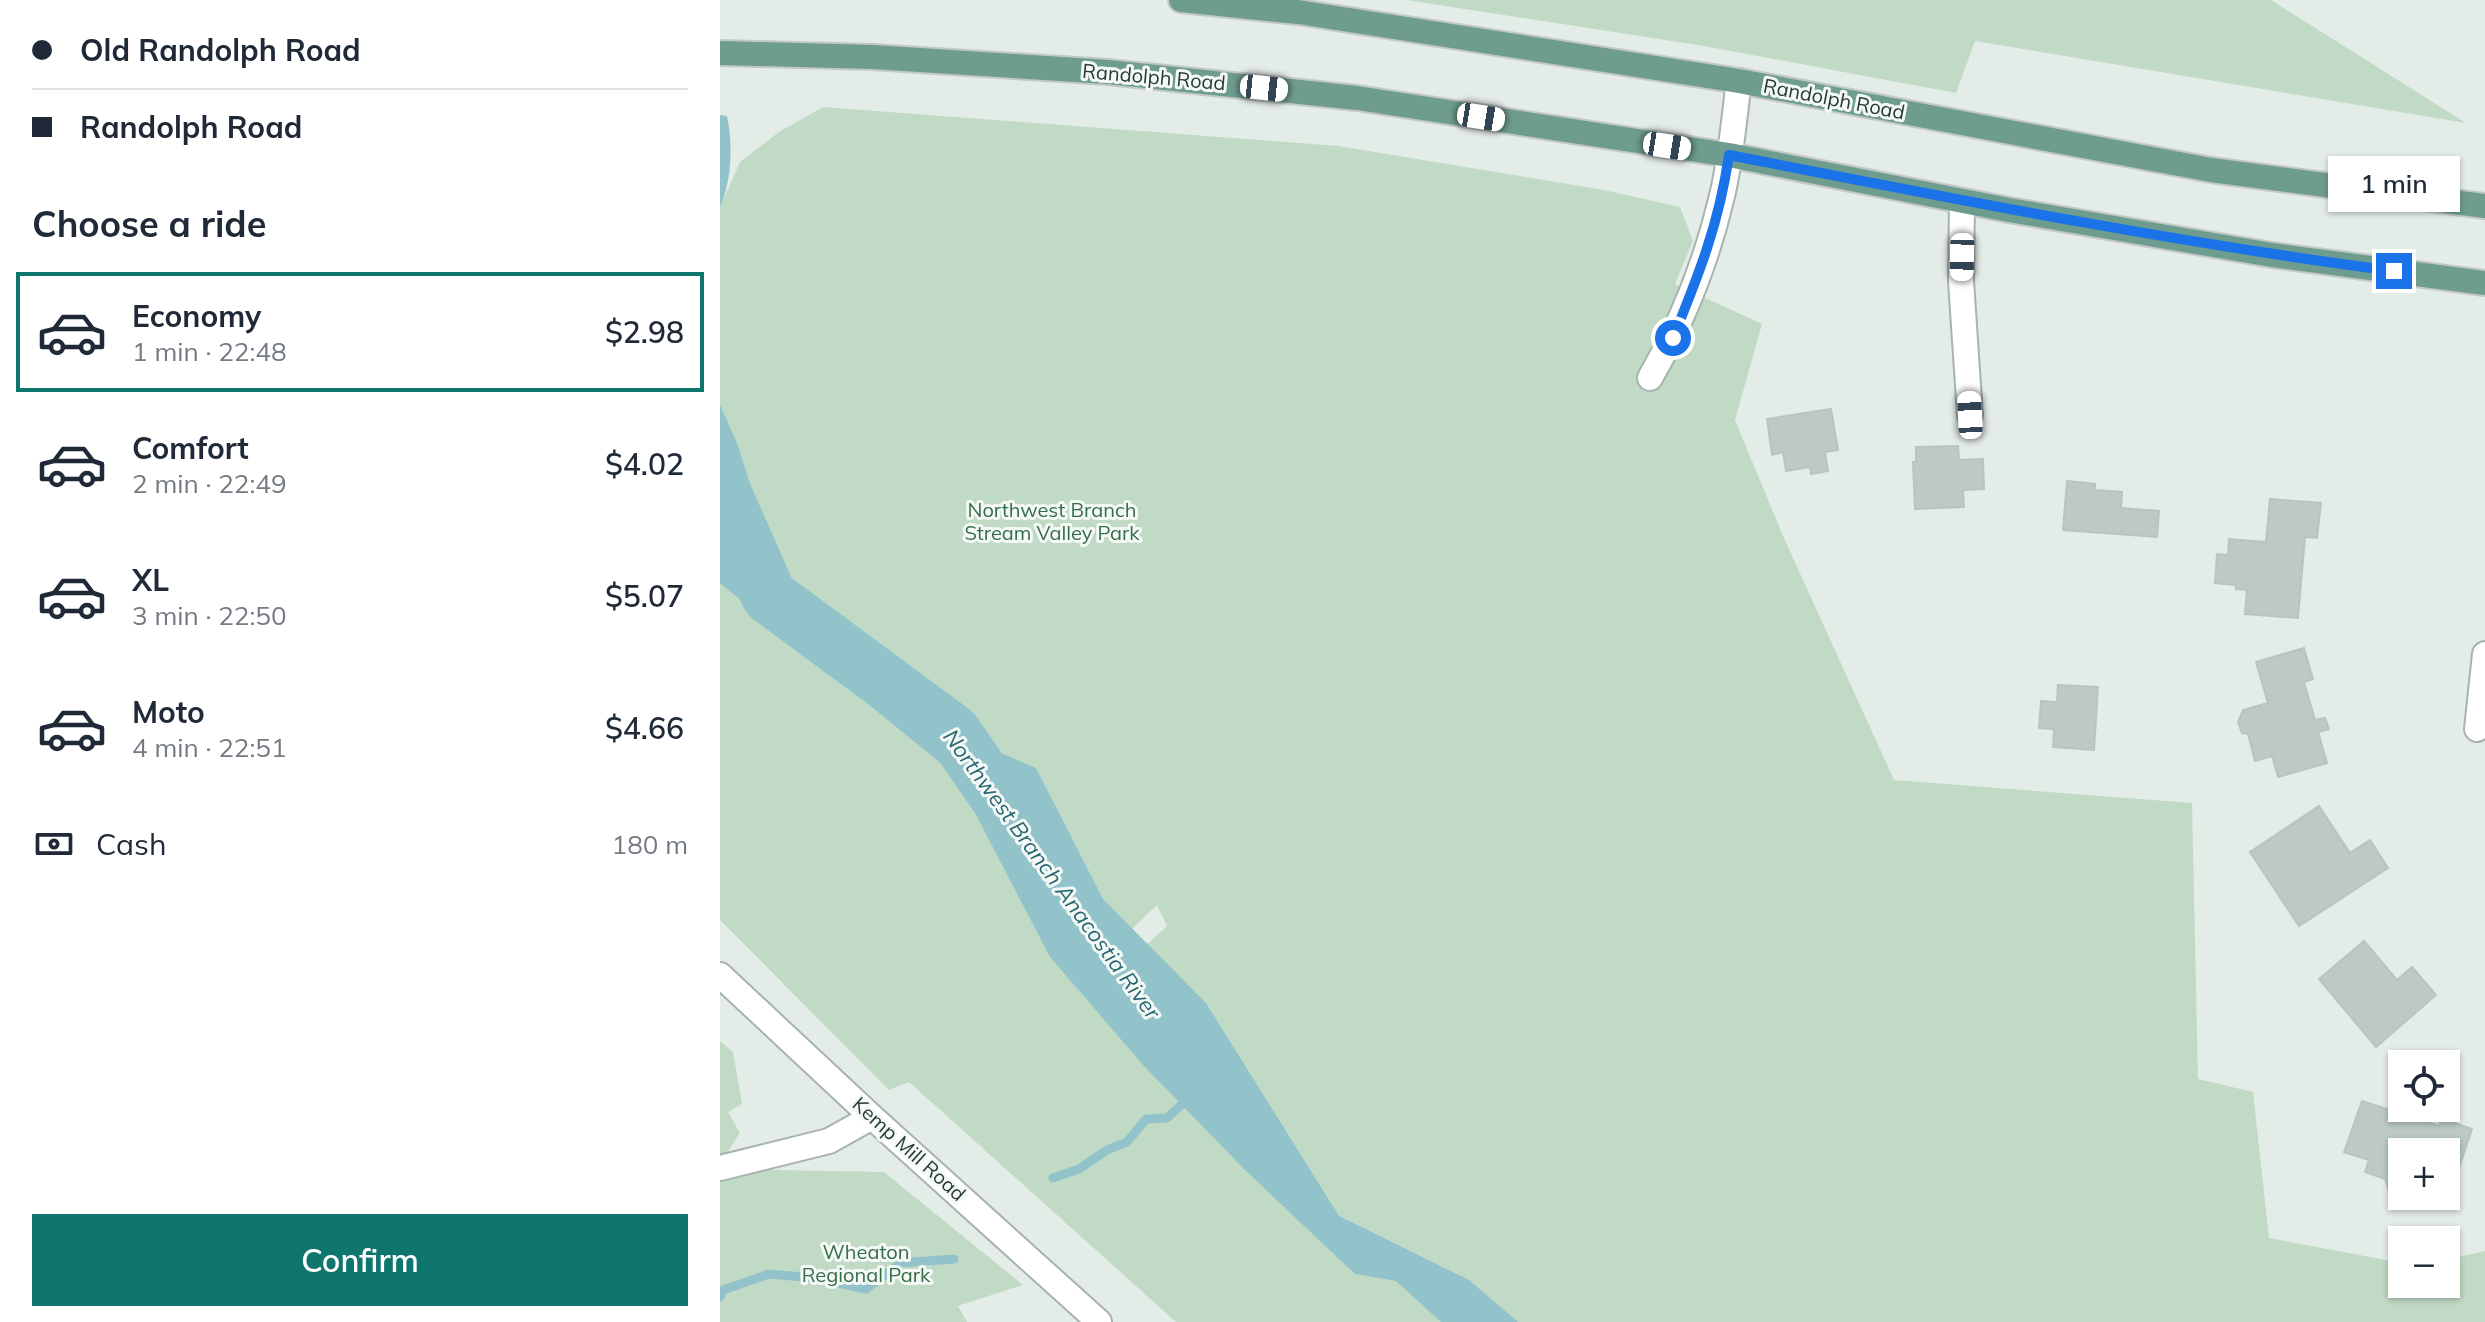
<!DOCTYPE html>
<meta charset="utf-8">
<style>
:root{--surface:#fff;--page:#f6f6f7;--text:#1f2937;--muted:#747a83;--line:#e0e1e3;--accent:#0f766e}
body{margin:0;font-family:Mulish,sans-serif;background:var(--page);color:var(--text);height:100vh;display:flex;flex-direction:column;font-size:30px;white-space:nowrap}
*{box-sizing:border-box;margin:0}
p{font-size:26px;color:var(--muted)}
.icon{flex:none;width:44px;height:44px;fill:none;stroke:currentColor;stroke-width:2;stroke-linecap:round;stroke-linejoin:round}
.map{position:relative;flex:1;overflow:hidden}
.drawer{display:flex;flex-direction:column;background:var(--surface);width:720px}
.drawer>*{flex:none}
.banner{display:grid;align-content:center;height:176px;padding:0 32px;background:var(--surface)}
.tools{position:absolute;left:1668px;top:1050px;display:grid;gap:16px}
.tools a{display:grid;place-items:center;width:72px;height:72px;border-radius:0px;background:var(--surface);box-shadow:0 2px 6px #0004;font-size:40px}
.end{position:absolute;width:36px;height:36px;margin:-18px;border:10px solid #1a73e8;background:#fff;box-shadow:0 0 0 4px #fff}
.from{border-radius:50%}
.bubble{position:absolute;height:56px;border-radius:0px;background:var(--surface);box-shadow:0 2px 6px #0004;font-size:26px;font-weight:600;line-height:56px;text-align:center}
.car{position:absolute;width:24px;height:48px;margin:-24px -12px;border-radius:10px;box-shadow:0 0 6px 2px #0007;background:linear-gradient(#fff 24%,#345 0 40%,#fff 0 76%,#345 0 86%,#fff 0)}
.banner b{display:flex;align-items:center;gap:28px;height:76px;font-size:30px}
.banner b+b{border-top:2px solid var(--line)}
.banner i{width:20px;height:20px;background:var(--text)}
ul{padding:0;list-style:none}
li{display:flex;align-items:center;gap:24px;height:120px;margin:0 16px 12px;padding:0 16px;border:4px solid transparent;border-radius:0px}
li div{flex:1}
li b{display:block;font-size:30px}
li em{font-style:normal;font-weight:600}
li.on{border-color:var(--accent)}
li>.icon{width:72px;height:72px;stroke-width:1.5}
h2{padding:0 32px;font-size:36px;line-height:96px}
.pay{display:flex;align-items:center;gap:20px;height:88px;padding:0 32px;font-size:30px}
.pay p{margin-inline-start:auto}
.cta{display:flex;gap:16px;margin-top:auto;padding:16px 32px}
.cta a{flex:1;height:92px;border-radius:0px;background:var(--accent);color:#fff;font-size:32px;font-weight:600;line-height:92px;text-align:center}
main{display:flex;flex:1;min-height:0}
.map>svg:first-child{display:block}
.green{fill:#c0dac6;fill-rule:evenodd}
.water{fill:#93c3ca}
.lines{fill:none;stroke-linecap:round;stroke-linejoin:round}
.stream{stroke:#93c3ca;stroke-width:9}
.river{stroke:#93c3ca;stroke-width:56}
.building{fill:#bdc9c4;stroke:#b7c5bf;stroke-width:2}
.minor-casing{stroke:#a7b3af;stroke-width:28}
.major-casing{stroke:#c2c8c6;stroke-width:28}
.minor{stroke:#fff;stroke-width:24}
.major{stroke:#6e9c8f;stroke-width:24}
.route{stroke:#1a73e8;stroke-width:10}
.labels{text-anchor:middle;stroke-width:6;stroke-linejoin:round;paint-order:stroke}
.street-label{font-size:20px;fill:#263b35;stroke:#f4f9f6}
.park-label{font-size:20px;fill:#356d49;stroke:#f4f9f6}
.water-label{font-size:22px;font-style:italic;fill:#276670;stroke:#f4f9f6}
</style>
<main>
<section class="drawer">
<div class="banner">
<b><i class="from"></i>Old Randolph Road</b>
<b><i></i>Randolph Road</b>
</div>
<h2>Choose a ride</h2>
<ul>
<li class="on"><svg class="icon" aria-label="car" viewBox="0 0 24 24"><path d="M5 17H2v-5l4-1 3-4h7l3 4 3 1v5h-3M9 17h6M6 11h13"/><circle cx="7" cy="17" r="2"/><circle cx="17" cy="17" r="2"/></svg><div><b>Economy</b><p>1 min · 22:48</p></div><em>$2.98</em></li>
<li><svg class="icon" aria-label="car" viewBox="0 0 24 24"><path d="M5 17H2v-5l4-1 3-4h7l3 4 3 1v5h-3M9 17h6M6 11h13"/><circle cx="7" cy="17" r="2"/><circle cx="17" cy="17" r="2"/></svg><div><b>Comfort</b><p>2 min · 22:49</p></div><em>$4.02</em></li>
<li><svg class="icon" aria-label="car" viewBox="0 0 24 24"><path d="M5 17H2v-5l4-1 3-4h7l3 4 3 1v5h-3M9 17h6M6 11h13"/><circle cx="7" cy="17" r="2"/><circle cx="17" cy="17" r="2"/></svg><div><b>XL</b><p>3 min · 22:50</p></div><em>$5.07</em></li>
<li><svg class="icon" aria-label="car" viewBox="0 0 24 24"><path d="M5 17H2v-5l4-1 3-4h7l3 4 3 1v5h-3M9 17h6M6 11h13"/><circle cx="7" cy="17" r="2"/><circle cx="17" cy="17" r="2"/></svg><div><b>Moto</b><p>4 min · 22:51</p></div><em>$4.66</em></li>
</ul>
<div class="pay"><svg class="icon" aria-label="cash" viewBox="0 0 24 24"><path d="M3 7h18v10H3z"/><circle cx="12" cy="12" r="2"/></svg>Cash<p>180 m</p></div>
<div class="cta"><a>Confirm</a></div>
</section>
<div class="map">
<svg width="1765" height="1322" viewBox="0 0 1765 1322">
<rect width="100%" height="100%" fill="#e4ece8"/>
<!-- green -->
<path class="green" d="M687,0H1551L1746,123L1255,41L1236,93L984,46Z
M103,107L618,146L884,190L960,207L973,241L955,284L1042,324L1015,420L1063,536L1174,780L1472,803L1478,1079L1533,1092L1549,1238L1682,1263V1284H1726V1260L1765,1251V1322H456L189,1082L169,1090L0,920V198H4L20,162L59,132ZM437,905L447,926L367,1000L354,985Z
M0,1041L13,1052L22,1104L8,1112L20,1133L0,1163Z
M0,1169L164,1172L303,1285L238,1306L247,1322H0Z"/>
<!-- water -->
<path class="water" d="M0,115L7,116C13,144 12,180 0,207Z
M0,405L17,443L55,563L172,706L316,768L383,899L486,1003L619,1216L749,1280L798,1322H721L676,1281L635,1274L525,1170L423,1065L330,957L254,811L224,766L0,583Z"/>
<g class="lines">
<!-- stream -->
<path class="stream" d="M333,1178L359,1169L387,1150L407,1142L426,1119L447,1118L470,1097
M0,1297L3,1290L49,1274L95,1278L146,1289L181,1263L234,1259"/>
<!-- river -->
<path class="river" d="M0,485L49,596L233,732L278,797"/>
</g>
<!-- building -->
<path class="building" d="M1111,409L1118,450L1105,452L1108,471L1091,474L1090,467L1066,471L1063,452L1052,455L1047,419Z
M1238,446L1239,460L1263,459L1264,489L1243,490L1244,507L1195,509L1193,462H1196V447Z
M1347,481L1375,484V490L1402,492L1401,508L1439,511L1437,537L1343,530Z
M1550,499L1601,503L1597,538L1585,537L1578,618L1525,614L1527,590L1516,589V585L1495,583L1497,554L1508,555L1509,539L1546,542Z
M1584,648L1593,679L1584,682L1595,720L1605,718L1609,729L1598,732L1607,763L1558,777L1552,756L1535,761L1528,734L1522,733L1518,722L1523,710L1548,703L1536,662Z
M1338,685L1378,687L1374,750L1333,747L1334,729L1319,728L1321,701L1337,702Z
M1599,806L1630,853L1650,840L1668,868L1579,926L1530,852Z
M1644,941L1677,980L1692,967L1716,995L1656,1047L1599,979Z
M1642,1101L1719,1126L1722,1119L1752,1129L1736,1177L1726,1174V1152H1682L1681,1195L1669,1191L1665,1179L1645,1172L1649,1160L1624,1152Z"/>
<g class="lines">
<defs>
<path id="minor" d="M1242,201L1241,281L1250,415
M930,378C963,321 987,260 1002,196C1011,159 1014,119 1019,81
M1757,729L1765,654
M0,975L152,1117L379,1322
M0,1168L109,1141L152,1117"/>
<path id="major" d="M461,0L578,12L1019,81L1491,170L1765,206
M0,53L153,57L388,72L637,98L1009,155L1289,210L1552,255L1765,283"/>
</defs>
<!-- minor casing -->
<use href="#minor" class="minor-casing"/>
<!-- major casing -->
<use href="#major" class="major-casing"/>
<!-- minor -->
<use href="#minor" class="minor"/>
<!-- major -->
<use href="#major" class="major"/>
</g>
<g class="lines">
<!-- route -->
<path class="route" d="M953,338C979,274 999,224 1009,155C1230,198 1450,242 1674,271"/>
</g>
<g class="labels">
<!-- street labels -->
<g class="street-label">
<text transform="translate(434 77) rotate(5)" y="7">Randolph Road</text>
<text transform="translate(1114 99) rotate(11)" y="7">Randolph Road</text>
<text transform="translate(189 1149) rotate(42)" y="7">Kemp Mill Road</text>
</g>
<!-- park labels -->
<g class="park-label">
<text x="332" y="517">Northwest Branch<tspan x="332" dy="23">Stream Valley Park</tspan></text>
<text x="146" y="1259">Wheaton<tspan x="146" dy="23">Regional Park</tspan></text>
</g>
<!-- water labels -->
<g class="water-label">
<text transform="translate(332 874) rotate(54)" y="8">Northwest Branch Anacostia River</text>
</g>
</g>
</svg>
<div class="tools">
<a><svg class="icon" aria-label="locate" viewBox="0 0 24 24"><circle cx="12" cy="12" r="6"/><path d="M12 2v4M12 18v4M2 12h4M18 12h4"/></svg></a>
<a>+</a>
<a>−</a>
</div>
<i class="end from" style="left:953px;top:338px"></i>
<i class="end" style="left:1674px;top:271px"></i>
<div class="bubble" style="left:1608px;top:156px;width:132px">1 min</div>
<i class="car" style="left:544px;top:88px;rotate:96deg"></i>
<i class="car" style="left:761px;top:117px;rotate:99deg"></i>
<i class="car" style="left:947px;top:146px;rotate:99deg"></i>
<i class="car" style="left:1242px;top:257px;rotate:181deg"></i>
<i class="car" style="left:1250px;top:415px;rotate:357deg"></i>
</div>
</main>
